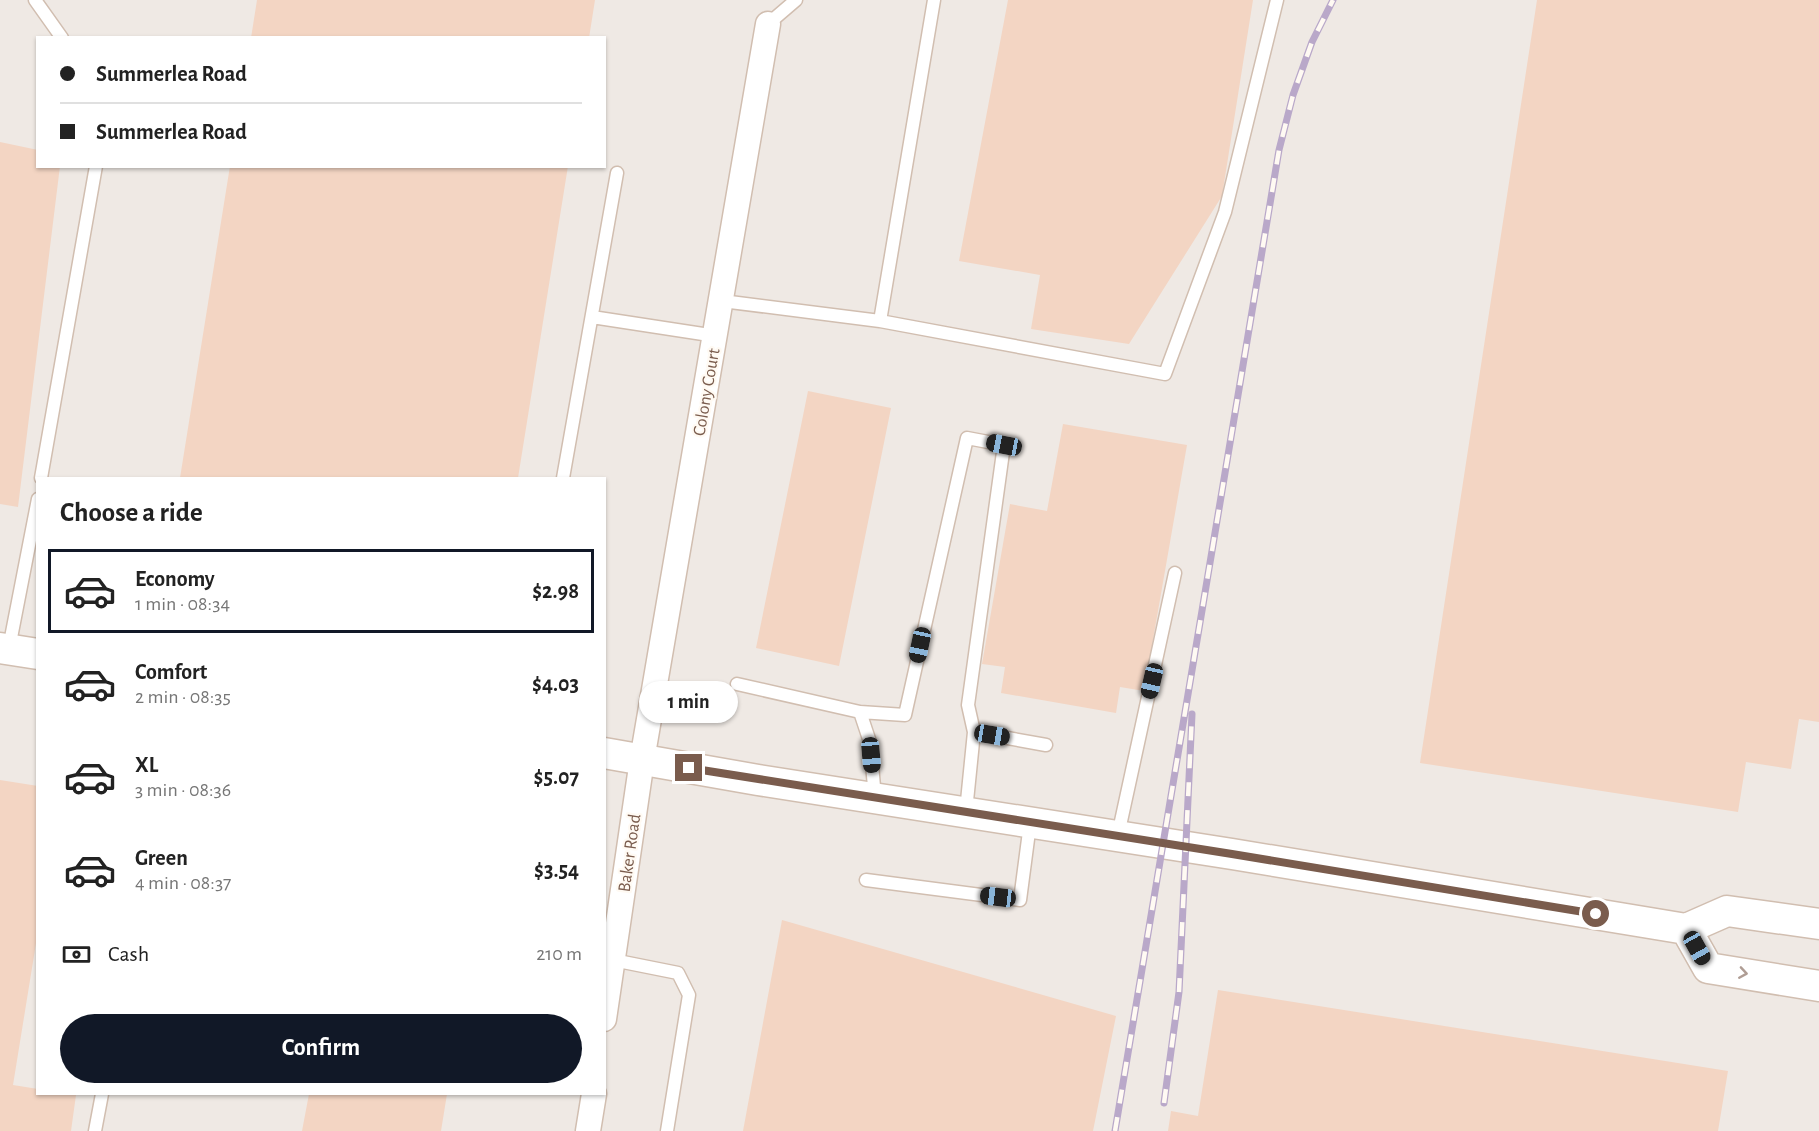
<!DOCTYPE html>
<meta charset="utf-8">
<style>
:root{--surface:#fff;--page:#f6f6f6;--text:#222;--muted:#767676;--line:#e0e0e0;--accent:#111827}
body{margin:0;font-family:"Alegreya Sans",sans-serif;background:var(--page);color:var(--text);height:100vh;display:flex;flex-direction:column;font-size:22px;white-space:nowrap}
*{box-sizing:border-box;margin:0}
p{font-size:20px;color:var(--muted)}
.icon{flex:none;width:33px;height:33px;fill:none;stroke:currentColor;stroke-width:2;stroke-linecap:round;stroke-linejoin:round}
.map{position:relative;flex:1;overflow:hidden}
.details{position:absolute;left:36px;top:477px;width:570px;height:618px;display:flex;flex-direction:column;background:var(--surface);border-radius:0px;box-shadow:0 2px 4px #0004}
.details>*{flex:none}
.hud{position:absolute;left:36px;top:36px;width:570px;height:132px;border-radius:0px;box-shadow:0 2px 4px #0004;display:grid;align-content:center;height:132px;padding:0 24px;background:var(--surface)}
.end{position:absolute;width:27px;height:27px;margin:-14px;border:8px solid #7a5c4d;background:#fff;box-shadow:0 0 0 3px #fff}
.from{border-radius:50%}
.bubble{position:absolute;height:42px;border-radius:21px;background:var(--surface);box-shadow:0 2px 4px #0004;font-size:20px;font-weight:700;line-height:42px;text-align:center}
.car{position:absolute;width:18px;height:36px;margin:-18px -9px;border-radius:8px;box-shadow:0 0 4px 2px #0007;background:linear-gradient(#222 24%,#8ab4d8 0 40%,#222 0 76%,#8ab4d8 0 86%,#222 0)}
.hud b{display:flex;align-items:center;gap:21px;height:57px;font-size:22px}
.hud b+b{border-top:2px solid var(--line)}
.hud i{width:15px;height:15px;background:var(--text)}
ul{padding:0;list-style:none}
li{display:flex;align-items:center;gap:18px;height:84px;margin:0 12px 9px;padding:0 12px;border:3px solid transparent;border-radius:0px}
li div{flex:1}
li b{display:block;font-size:22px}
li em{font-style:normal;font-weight:700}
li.active{border-color:var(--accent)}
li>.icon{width:54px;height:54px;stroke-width:1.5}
h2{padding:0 24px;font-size:27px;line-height:72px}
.pay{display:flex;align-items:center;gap:15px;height:66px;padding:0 24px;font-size:22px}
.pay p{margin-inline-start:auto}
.primary-button{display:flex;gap:12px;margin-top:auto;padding:12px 24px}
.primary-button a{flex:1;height:69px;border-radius:36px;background:var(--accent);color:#fff;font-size:24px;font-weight:700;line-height:69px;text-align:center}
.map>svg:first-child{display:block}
.industrial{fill:#efe9e4;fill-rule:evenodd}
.building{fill:#f3d5c3}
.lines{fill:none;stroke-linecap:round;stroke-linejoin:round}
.service-casing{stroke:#d1beb0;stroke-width:15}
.minor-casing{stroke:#d1beb0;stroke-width:27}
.tertiary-casing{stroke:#d1beb0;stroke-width:33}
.service{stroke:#fff;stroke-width:12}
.minor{stroke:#fff;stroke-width:24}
.tertiary{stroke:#fff;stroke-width:30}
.rail-casing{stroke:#b9a8c9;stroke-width:7}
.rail{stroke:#fffaf3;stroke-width:4.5;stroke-dasharray:14;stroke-linecap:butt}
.oneway{stroke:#af9d94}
.route{stroke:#7a5c4d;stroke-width:8}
.labels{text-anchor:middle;stroke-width:4.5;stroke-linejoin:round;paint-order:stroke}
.street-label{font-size:18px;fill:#7a5c4d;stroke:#fffaf3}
</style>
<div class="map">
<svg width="1819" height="1131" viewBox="0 0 1819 1131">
<rect width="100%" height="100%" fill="#fdf6ec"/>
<!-- industrial -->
<path class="industrial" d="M0,0H1819V1131H0ZM38,38H604V166H38ZM38,478H604V1094H38Z"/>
<!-- building -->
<path class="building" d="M257,0H595L589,38H251Z
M1008,0H1253L1222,196L1129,344L1031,329L1040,275L959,261Z
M1537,0H1819V722L1799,719L1791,769L1746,762L1738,812L1420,763Z
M0,142L38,150V166H60L18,507L0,504Z
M230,166H568L518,478H180Z
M808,391L891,408L839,666L756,648Z
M1063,424L1187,445L1144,691L1120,687L1116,713L1001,693L1005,667L982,664L1010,504L1047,511Z
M0,780L38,786V931L13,1085L38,1089V1094L76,1095L71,1131H0Z
M782,920L1116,1016L1093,1131H743Z
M1218,990L1728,1071L1718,1131H1168L1171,1111L1198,1116Z
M309,1094H447L441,1131H302Z"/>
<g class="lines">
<defs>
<path id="service" d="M35,0L62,38
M934,0L880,321L1165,374L1225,212L1277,0
M768,24L796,0
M722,301L880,321
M592,317L716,336
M41,478L96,166
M563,478L617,173
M9,648L38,499
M737,684L860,712L870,742L875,798
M860,712L905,715L967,438L1004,445L968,705L974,732L966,811
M974,732L1046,745
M1118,835L1175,573
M866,880L1020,900L1030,824
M613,960L678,973L689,995L667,1131
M95,1131L102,1094"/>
<path id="minor" d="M604,1019L642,760L768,24
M588,1131L594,1094"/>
<path id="tertiary" d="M0,648L38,654
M604,753L758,780L1232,854L1686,929L1727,911L1819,924
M1686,929L1708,968L1819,986"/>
</defs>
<!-- service casing -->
<use href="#service" class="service-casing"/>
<!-- minor casing -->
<use href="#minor" class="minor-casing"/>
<!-- tertiary casing -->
<use href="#tertiary" class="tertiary-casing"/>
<!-- service -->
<use href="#service" class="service"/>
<!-- minor -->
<use href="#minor" class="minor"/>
<!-- tertiary -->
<use href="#tertiary" class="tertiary"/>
<defs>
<path id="rail" d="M1164,1103L1179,992L1192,714
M1115,1131L1279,150L1293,95L1312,42L1333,0"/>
</defs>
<!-- rail casing -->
<use href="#rail" class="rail-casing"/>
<!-- rail -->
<use href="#rail" class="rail"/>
</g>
<!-- one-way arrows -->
<defs><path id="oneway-chevron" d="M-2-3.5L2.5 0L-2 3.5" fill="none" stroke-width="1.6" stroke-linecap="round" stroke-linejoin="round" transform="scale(1.5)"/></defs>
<use class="oneway" href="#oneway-chevron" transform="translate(1743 973) rotate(9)"/>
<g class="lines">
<!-- route -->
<path class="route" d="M689,768L1232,854L1596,914"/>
</g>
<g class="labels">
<!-- street labels -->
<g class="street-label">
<text transform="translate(706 392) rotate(-80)" y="6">Colony Court</text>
<text transform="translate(629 853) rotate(-82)" y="6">Baker Road</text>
</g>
</g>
</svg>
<i class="end from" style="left:1596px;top:914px"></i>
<i class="end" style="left:689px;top:768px"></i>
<div class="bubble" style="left:639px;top:681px;width:99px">1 min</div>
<i class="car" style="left:1004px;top:445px;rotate:281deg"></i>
<i class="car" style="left:920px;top:645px;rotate:192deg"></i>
<i class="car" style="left:1152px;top:681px;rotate:193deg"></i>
<i class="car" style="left:992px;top:735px;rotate:100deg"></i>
<i class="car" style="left:871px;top:755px;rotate:175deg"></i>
<i class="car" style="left:998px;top:897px;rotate:277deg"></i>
<i class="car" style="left:1697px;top:948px;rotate:151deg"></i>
<div class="hud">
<b><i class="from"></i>Summerlea Road</b>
<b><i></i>Summerlea Road</b>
</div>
<section class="details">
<h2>Choose a ride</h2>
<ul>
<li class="active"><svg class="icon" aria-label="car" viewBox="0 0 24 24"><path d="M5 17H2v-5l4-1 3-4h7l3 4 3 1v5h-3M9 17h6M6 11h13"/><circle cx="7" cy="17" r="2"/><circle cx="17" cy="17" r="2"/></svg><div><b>Economy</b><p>1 min · 08:34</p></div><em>$2.98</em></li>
<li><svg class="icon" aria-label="car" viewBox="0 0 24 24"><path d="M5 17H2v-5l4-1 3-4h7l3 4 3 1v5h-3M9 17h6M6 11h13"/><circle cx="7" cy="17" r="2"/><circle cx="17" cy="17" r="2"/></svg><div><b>Comfort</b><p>2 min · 08:35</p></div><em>$4.03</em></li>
<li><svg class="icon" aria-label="car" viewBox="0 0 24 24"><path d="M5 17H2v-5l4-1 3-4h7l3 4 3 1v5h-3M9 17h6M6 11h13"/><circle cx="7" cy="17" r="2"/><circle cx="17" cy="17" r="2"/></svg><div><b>XL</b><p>3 min · 08:36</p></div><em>$5.07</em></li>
<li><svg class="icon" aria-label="car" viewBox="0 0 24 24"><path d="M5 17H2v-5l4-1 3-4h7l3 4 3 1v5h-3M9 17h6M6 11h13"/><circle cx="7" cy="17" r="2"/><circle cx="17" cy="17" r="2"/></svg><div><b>Green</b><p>4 min · 08:37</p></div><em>$3.54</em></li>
</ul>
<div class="pay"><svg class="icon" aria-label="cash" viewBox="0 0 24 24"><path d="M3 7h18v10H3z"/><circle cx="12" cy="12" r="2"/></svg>Cash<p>210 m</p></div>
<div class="primary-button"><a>Confirm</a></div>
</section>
</div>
